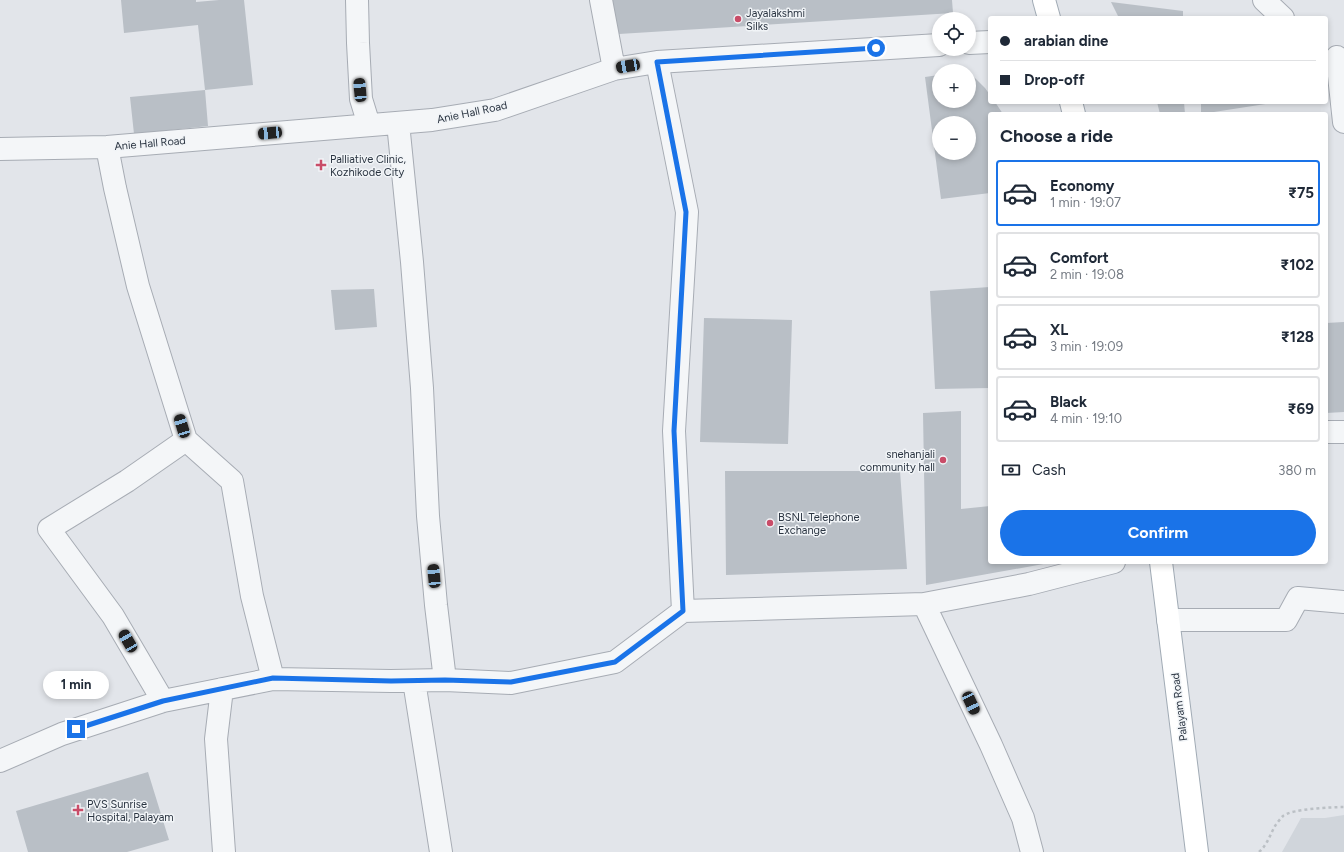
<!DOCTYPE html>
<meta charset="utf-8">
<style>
:root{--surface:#fff;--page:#f2f2f3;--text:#1f2937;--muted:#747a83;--line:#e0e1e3;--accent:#1a73e8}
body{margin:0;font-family:Figtree,sans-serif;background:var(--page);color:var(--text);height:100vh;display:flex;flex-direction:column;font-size:15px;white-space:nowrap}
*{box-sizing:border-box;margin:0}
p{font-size:13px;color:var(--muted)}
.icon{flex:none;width:22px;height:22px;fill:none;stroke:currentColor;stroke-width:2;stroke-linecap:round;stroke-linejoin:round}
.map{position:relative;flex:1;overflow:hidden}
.details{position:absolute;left:988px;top:112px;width:340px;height:452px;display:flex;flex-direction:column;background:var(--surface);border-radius:4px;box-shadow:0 2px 6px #0003}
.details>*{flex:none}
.top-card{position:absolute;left:988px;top:16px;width:340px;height:88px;border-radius:4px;box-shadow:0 2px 6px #0003;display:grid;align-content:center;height:88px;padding:0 12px;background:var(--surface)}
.fabs{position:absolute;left:932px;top:12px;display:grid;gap:8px}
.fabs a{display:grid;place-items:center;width:44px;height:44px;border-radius:50%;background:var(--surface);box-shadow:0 2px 6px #0003;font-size:20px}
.end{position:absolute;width:18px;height:18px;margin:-9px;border:5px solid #1a73e8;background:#fff;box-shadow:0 0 0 2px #fff}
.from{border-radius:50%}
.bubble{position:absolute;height:28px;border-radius:14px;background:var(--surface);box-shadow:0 2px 6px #0003;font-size:13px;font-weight:700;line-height:28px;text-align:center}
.car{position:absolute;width:12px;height:24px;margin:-12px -6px;border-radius:5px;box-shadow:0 0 3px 1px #0007;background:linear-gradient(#222 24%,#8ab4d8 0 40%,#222 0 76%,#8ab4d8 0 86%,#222 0)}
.top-card b{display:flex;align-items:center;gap:14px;height:38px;font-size:15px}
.top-card b+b{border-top:1px solid var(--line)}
.top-card i{width:10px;height:10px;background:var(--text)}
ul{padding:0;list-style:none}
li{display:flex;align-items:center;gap:12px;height:66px;margin:0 8px 6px;padding:0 4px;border:2px solid var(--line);border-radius:4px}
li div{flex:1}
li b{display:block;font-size:15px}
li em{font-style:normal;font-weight:700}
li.on{border-color:var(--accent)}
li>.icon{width:36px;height:36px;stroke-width:1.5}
h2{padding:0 12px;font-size:18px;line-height:48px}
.pay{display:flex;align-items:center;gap:10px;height:44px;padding:0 12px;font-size:15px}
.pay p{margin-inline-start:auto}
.button{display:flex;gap:8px;margin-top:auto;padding:8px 12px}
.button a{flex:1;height:46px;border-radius:24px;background:var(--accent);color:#fff;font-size:16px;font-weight:700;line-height:46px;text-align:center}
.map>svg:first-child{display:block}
.built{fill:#d0d5db}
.building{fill:#b9bfc6;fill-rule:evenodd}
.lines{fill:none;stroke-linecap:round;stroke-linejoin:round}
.minor-casing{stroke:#a7acb4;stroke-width:24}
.major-casing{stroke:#a1abb5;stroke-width:24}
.path{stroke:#bbc0c5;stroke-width:2.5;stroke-dasharray:3 3;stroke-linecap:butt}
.minor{stroke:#f4f6f8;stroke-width:22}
.major{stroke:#fff;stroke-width:22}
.route{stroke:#1a73e8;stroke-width:5}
.poi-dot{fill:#c94c68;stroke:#f1f4f7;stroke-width:1.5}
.labels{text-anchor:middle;stroke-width:3;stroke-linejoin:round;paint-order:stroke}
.poi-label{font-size:11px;fill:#2a3441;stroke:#f1f4f7;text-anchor:start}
.street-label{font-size:11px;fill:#2a3441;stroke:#f1f4f7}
</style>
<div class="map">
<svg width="1344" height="852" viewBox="0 0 1344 852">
<rect width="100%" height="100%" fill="#e2e5ea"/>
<!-- built -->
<path class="built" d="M1344,815V852H1282L1301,818H1325Z"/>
<!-- building -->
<path class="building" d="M121,0H196V2L219,0H244L253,85L205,90L198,25L124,33Z
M606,0H952L953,13L619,34L617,24L608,10Z
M1111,2L1183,11V18H1119Z
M969,72L985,88L990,95V102H995L1003,114H990V193L941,199L925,77L939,75V101H969ZM939,123H969V153H939Z
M205,90L208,126L134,134L130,97Z
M1157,102H1184L1185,114H1160Z
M1201,102H1272V103L1201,114Z
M990,287V388L935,389L930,291Z
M374,289L377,327L335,330L331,290Z
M704,318L792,320L788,444L700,442Z
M1344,322V412L1326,413V323Z
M961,411V509L990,506V562L1049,563L926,585L923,413Z
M725,471H900L907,569L726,575Z
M148,772L169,840L127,852H28L16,811Z"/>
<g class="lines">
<defs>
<path id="minor" d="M357,0L358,43L361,99L369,125
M601,0L614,69
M1264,0L1283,18
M969,43L990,42
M1337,57L1344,122
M657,62L687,212L674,431L683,611
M398,123L412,262L422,388L428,516L436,605L445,680
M107,147L115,188L138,286L186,440L232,481L252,596L273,679
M0,149L107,147L432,120L495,110L614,69L657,62L939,45
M1326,432H1344
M924,604L991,745L1023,818L1032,852
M1168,620H1286L1298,598L1344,602
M414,681L441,852
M222,689L216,739L224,852
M163,701L113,616L49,529L127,481L186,440
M0,761L62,734L163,701L273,679L391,681L445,680L511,683L615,662L683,611L924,604L1029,584L1114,562"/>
<path id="major" d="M1044,0L1049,18
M1071,102L1074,114
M1161,562L1197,852"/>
</defs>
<!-- minor casing -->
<use href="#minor" class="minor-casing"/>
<!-- major casing -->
<use href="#major" class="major-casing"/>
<!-- path -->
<path class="path" d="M1259,852C1267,845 1270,835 1275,826C1277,823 1280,819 1283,816C1291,809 1332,807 1344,807"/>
<!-- minor -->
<use href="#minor" class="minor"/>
<!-- major -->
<use href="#major" class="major"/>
</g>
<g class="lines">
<!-- route -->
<path class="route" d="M76,729L163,701L273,678L391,681L445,680L511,682L615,662L683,611L674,431L686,212L657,62L876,48"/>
</g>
<!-- markers -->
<g class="poi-dot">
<circle cx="738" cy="19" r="4"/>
<path d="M319 159h4v4h4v4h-4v4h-4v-4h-4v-4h4z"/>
<circle cx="943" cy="460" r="4"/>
<circle cx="770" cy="523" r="4"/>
<path d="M76 804h4v4h4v4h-4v4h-4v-4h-4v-4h4z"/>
</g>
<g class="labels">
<!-- poi labels -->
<g class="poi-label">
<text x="746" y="17">Jayalakshmi<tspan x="746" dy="13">Silks</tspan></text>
<text x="330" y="163">Palliative Clinic,<tspan x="330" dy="13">Kozhikode City</tspan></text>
<text x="935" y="458" text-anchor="end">snehanjali<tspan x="935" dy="13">community hall</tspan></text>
<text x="778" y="521">BSNL Telephone<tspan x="778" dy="13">Exchange</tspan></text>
<text x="87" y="808">PVS Sunrise<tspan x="87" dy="13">Hospital, Palayam</tspan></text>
</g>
<!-- street labels -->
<g class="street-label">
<text transform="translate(472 112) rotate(-12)" y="4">Anie Hall Road</text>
<text transform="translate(150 143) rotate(-5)" y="4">Anie Hall Road</text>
<text transform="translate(1179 707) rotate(-97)" y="4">Palayam Road</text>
</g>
</g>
</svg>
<div class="fabs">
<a><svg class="icon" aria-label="locate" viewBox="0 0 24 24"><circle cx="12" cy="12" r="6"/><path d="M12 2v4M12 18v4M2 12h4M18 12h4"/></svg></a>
<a>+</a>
<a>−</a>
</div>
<i class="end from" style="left:876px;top:48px"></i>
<i class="end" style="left:76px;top:729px"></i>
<div class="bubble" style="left:43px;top:671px;width:66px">1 min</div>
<i class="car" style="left:628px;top:66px;rotate:260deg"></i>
<i class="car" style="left:360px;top:90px;rotate:355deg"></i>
<i class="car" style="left:270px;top:133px;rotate:265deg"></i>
<i class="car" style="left:182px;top:426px;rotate:343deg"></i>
<i class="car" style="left:434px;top:576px;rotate:355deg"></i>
<i class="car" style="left:128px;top:641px;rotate:330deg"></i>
<i class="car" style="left:971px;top:703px;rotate:155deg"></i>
<div class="top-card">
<b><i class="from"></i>arabian dine</b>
<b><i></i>Drop-off</b>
</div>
<section class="details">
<h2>Choose a ride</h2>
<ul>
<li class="on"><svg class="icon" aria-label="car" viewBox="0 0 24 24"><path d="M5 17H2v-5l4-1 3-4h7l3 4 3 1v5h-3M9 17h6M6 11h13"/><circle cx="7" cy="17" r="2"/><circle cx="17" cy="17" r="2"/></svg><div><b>Economy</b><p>1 min · 19:07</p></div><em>₹75</em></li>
<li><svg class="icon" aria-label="car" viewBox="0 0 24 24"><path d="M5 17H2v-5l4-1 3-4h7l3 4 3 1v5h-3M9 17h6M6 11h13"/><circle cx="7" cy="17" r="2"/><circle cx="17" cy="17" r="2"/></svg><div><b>Comfort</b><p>2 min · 19:08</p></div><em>₹102</em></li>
<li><svg class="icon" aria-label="car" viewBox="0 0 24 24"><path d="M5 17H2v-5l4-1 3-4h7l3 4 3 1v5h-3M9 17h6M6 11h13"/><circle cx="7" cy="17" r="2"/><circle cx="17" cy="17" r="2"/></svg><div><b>XL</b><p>3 min · 19:09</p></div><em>₹128</em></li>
<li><svg class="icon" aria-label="car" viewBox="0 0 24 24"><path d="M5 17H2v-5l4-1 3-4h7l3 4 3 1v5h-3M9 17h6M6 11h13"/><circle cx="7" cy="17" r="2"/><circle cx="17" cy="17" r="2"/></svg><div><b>Black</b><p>4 min · 19:10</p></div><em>₹69</em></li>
</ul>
<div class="pay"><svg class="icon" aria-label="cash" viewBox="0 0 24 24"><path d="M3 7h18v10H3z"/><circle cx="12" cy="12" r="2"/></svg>Cash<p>380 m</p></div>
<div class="button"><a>Confirm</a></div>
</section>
</div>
